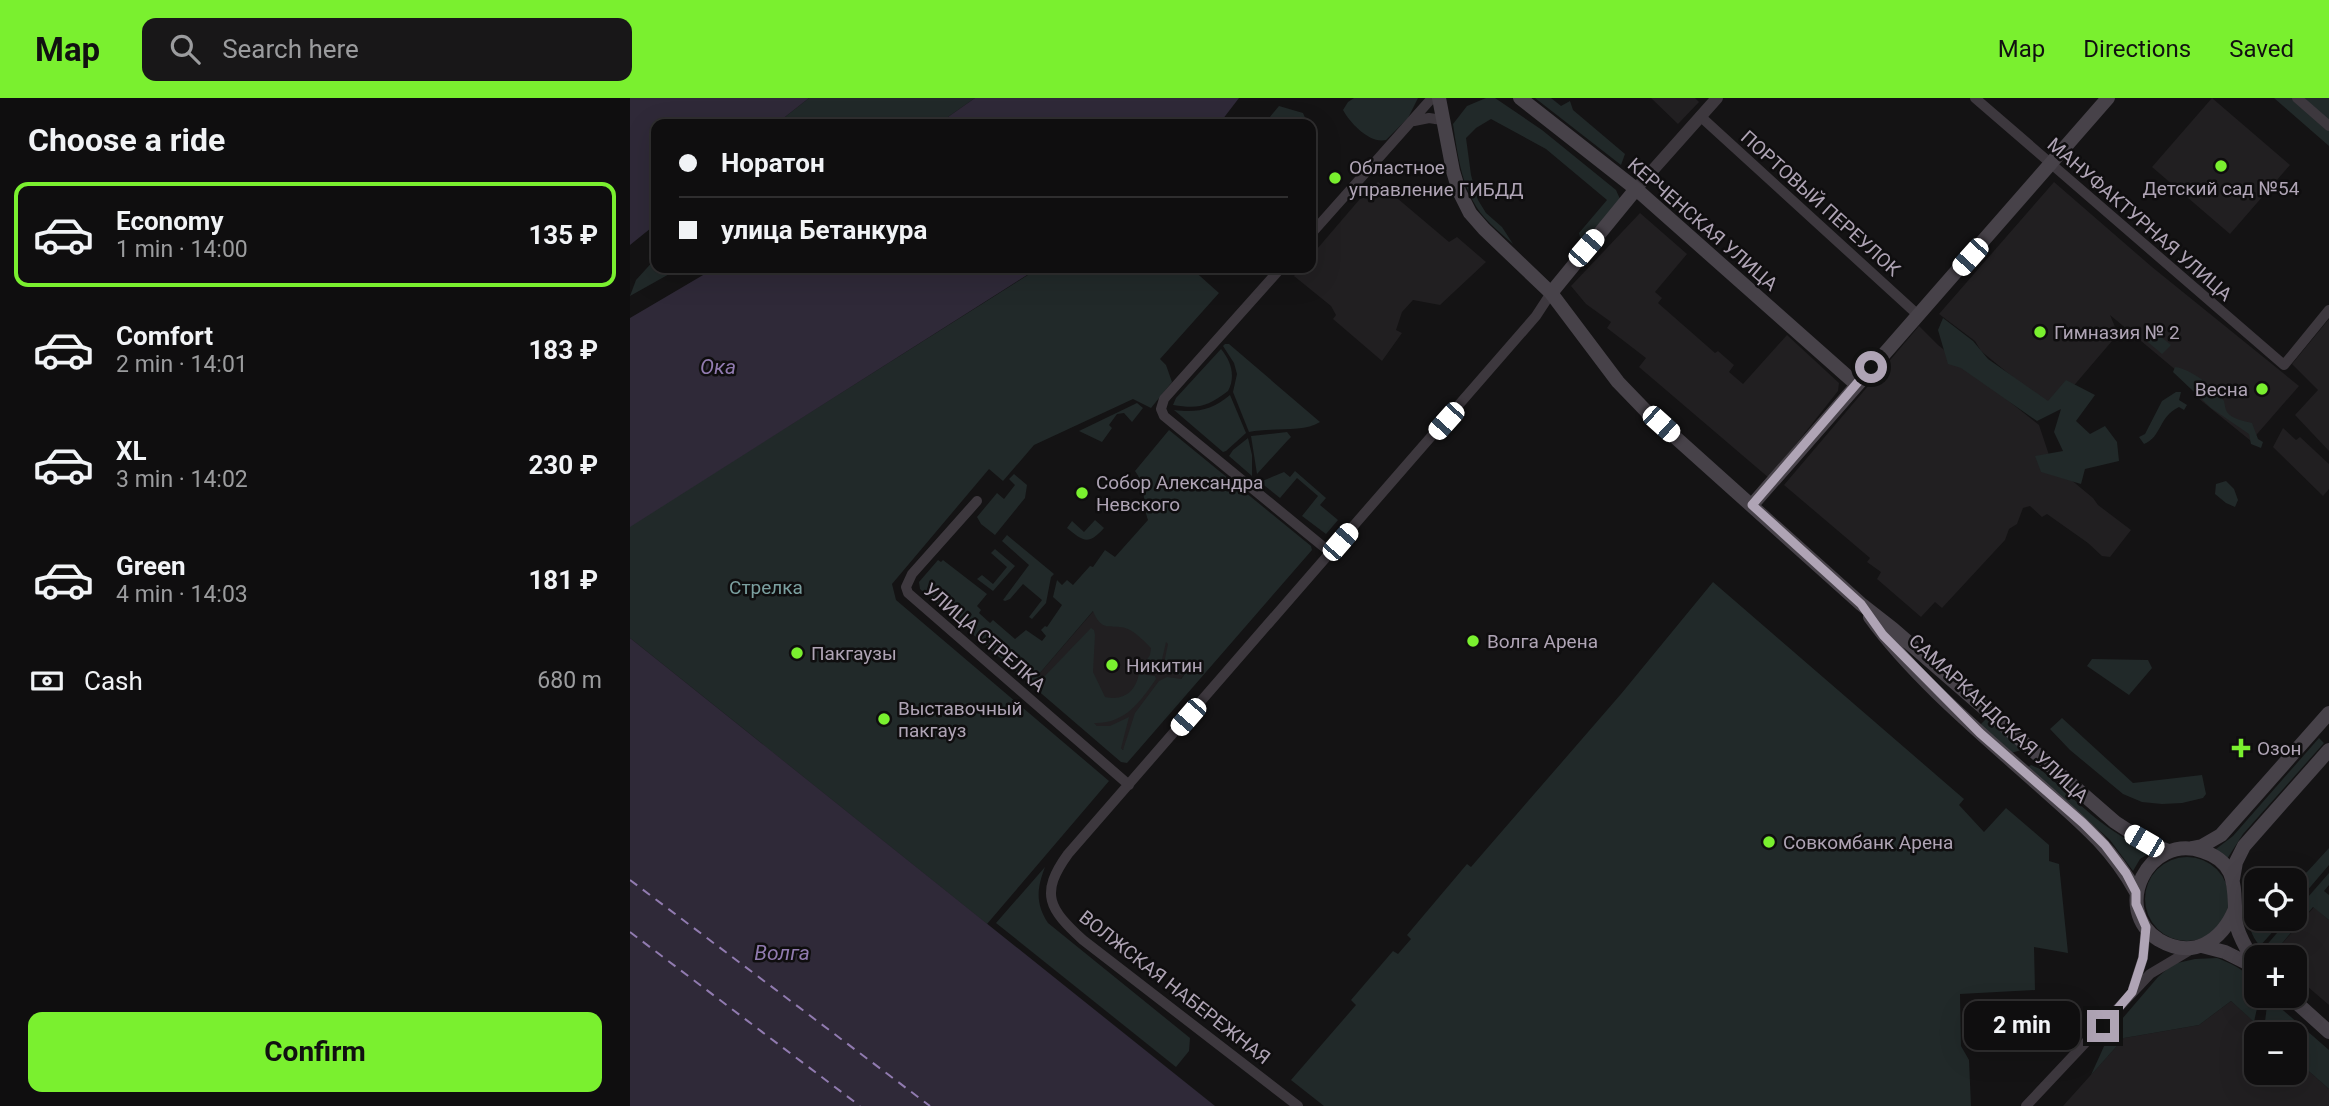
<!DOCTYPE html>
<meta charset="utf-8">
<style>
:root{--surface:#0f0e0f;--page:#181718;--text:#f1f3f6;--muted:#9b9c9e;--line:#2f2e2f;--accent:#7af02f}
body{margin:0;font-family:Roboto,sans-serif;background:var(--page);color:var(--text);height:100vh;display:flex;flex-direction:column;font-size:26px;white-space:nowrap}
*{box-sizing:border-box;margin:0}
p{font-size:23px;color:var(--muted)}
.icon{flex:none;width:38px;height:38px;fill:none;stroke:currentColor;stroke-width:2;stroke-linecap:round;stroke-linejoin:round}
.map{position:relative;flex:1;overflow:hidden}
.details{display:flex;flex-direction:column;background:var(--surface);width:630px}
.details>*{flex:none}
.guide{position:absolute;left:21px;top:21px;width:665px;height:154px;border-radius:14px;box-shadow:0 7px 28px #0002,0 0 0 2px var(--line);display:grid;align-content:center;height:154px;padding:0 28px;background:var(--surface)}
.tools{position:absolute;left:1614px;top:770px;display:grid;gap:14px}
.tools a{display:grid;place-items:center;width:63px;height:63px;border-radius:14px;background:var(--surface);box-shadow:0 7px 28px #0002,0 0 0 2px var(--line);font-size:35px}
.end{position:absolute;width:32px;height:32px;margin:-16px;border:9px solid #afa4b5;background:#111;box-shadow:0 0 0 4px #111}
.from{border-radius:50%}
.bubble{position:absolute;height:49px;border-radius:14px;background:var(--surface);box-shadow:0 7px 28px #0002,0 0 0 2px var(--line);font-size:23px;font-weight:700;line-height:49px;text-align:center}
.car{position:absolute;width:21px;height:42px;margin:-21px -10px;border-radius:9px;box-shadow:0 0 5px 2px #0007;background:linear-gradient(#fff 24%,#345 0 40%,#fff 0 76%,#345 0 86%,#fff 0)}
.guide b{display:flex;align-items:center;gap:24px;height:66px;font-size:26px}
.guide b+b{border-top:2px solid var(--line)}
.guide i{width:18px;height:18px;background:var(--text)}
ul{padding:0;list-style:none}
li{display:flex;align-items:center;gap:21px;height:105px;margin:0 14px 10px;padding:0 14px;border:4px solid transparent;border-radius:14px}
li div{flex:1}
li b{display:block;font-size:26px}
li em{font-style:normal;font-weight:700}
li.on{border-color:var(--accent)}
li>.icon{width:63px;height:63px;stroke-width:1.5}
h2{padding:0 28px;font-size:32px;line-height:84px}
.pay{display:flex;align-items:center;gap:18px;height:77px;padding:0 28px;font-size:26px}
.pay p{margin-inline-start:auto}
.cta{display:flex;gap:14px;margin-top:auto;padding:14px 28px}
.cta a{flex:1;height:80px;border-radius:14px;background:var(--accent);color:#111;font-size:28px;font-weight:700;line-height:80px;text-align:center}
header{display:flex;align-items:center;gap:42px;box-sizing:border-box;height:98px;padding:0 35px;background:var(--accent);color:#111}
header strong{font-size:33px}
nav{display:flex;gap:38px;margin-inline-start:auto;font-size:24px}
.search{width:490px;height:63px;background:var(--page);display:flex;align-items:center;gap:18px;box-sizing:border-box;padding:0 24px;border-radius:14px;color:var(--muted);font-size:26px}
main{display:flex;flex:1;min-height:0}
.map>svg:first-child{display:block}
.built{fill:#211f21}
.green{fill:#212929;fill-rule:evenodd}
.water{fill:#2f2938}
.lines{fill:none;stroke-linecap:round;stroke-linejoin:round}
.ferry{stroke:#917bb0;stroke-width:2;stroke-dasharray:9 7;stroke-linecap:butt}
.minor{stroke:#3d383e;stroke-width:10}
.tertiary{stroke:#3d383e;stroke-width:12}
.secondary{stroke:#474249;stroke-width:14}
.route{stroke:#afa4b5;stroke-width:9}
.poi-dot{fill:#7af02f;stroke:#0f0e0f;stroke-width:2.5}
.labels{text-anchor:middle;stroke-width:5;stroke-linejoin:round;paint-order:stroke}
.poi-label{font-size:19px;fill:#afa4b5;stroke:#0f0e0f;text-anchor:start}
.street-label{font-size:19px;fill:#afa4b5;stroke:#0f0e0f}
.park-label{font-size:19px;fill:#7ba0a0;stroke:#0f0e0f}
.water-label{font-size:21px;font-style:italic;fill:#917bb0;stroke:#0f0e0f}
</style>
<header>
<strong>Map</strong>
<div class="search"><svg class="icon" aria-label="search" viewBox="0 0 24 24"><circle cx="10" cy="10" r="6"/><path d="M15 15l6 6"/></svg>Search here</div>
<nav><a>Map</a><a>Directions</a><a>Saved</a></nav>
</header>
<main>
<section class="details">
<h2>Choose a ride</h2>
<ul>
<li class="on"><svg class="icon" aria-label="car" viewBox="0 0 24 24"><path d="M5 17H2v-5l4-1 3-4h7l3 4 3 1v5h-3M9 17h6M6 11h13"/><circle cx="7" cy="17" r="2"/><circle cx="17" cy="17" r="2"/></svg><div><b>Economy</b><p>1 min · 14:00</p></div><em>135 ₽</em></li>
<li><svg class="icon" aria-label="car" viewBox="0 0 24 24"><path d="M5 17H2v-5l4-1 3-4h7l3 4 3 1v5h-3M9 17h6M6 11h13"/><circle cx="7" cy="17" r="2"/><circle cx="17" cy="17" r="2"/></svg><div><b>Comfort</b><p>2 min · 14:01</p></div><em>183 ₽</em></li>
<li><svg class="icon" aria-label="car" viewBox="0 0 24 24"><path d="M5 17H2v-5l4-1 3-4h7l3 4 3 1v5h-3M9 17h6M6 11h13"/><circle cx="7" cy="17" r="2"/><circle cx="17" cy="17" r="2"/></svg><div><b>XL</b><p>3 min · 14:02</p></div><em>230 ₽</em></li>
<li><svg class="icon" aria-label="car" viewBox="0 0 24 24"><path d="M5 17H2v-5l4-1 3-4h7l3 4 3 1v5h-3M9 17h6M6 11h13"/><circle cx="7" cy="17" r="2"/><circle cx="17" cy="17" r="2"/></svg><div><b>Green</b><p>4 min · 14:03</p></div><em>181 ₽</em></li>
</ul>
<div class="pay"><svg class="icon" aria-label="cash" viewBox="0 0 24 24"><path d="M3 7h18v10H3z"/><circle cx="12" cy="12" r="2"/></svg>Cash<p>680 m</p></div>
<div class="cta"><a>Confirm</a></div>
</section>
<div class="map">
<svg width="1699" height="1008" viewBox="0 0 1699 1008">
<rect width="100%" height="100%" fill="#141314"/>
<!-- built -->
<path class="built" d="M1021,0H1065L1069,4L1048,26Z
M1582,0L1660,67L1600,136L1522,69Z
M748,84L819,144L827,139L856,164L810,207L783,202L772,214L766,232L772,235L752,263L703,221L706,217L701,208L664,178L671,170H681V158L735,95L737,97Z
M1424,84L1522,169L1669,288L1621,343L1568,300L1572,294L1480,217L1488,236L1423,312L1351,253L1345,243L1309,216Z
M1010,115L1057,156L1025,194L1032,200L1028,205L1085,255L1088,253L1104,267L1099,274L1113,286L1157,237L1209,285L1208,293L1139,380L1009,269L1016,260L977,230L981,224L956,206L941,188Z
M1699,221V353L1665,317L1688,292L1662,266Z
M1289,228L1308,247L1409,327L1422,366L1463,400L1468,407L1501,432L1480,459L1472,458L1458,445L1417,416L1412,419L1400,408L1393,410L1387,426L1379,431L1375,442L1312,510L1305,504L1291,519L1247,481L1251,474L1237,464L1240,460L1154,387Z
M1653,330L1666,342L1670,339L1699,366V391L1693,398L1643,349Z
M479,495L563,566L493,652L409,576Z
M1684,809L1699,822V907L1664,877V859H1644L1642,857Z
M1601,903L1638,936H1626V975H1664V960L1699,991V1008H1433L1494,940L1569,927Z"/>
<!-- green -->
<path class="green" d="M179,0H345L308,26H146Z
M724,0H788L778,20L756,42C740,46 720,25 713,12L718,4Z
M856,0H865L912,32L986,92L990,101L958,142L950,139L949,135L977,102L916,51L861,21L846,30L836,40L841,77L848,102L856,115L872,129L883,146C873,137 863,129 854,119C832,93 828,59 823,26L837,8Z
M905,0H921L931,8L940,3L943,12L995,56L991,67Z
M1644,0H1699V48Z
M649,8L673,15L676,22L673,26H634Z
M26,160V170H50L0,198L6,182Z
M409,170H561L589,195L530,261L536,267L542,284L521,310L503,301L404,347L373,383L359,371L262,486L266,502L479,683L357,826L0,540V428Z
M1313,220L1343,243L1358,261L1418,303L1436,282L1465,297L1446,323L1460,336L1475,328L1487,344L1489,363L1455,371L1451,386L1411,374L1405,358L1433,353L1424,334L1431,311L1407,323L1331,270L1318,266L1308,232Z
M1521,231L1541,247L1532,256L1513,240Z
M595,246H599L690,324C673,335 641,329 619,334L603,294L607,276L604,265L593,248Z
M591,251C601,263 606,278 598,293C577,309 568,311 543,307L546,300Z
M1545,269C1561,271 1586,290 1594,303C1595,307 1595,311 1597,314C1602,321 1614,323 1622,325L1628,341L1633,344L1631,350L1621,346L1619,336L1581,310L1543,274Z
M1546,294H1551L1549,302L1557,307L1554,312L1549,309C1528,319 1532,339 1514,346L1509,339L1515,336L1532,303Z
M600,297L616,335L596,353L593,354L544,312C567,315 582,312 600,297Z
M507,305L513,310L502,324L494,315L487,316L479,327L482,330L472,344L449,333Z
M539,332L681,448L682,452L497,665L491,664L290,491L289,484L308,462L311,464L313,462L357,496L347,508L351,512L349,515L360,525L363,522L385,541L396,532L412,543L416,538L411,532L415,528L417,529L432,507L423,499L427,482L432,487L437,482L443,487L460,468L463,469L475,452L485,459L518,422C511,403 518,391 505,373ZM463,513C473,538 484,523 500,532C507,536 513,542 518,547L521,550L520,557L511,571L526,573L530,570L536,544L538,546L533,570L537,575L554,577L551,581L537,579L529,583L505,615L493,652L491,650L499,619L480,628H467L464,625C495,626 510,604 526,581L525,578L509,576C505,594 494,603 475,599L463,574L465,537L464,532L461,530L413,580L409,576Z
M657,334L661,339L658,342L627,376L621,338Z
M618,340L622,357V378L599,358L603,352Z
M665,373L696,400L690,407L708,422L696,436L672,418L688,398L667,380L650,400L630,384L654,374L660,379Z
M384,376L397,387L395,400L365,437L351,426L347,419L367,395L374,401L385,387L379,381Z
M1596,383L1604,391L1608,402L1605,409L1596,405L1585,396L1586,386Z
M465,422L474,430C458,448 453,443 437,430L442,423L454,434Z
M377,437L424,476L421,479L416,505L402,521L399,519L412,502L393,486L380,501L375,503L373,502L399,467L372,443Z
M365,451L385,468L363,493L347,481L352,477L363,486L377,469L361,455Z
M1083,484L1334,701L1329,707L1354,734L1376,710L1419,747V763L1429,766L1438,855L1404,849L1405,892L1330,896L1331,948L1339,962L1341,1008H694L661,982L726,907L721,902L763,853L768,856L781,841L777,837L837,766L841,769L991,596Z
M1462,561L1518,562L1522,570L1499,597L1457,568Z
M1358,619L1395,651L1381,655L1350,627Z
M1432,620L1503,685L1572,677L1576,696L1573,700L1552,705L1532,706L1512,704L1493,696L1440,652L1420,631Z
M1689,640L1694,645L1613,736L1597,761L1586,751L1603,738Z
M1401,667L1410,671C1444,700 1479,739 1523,753L1510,761L1503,773L1480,742L1398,669Z
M1699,750V767L1664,808L1663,782L1677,774Z
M1515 801a42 42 0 1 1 84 0a42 42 0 1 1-84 0Z
M415,769C407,790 405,805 418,825L560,940L559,953L546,969L366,825Z
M1699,775V787L1694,793L1699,797V822L1683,809L1642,857L1638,858L1634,850L1659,821H1664V815Z
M1626,793V821H1654L1630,848C1617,834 1617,815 1619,797Z
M1587,860C1605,867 1626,876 1626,898H1629V901L1624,924L1601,903L1569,927L1494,940L1461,977L1480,935L1528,879L1543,866L1565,861Z
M1638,899L1699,952V991L1664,960V936H1638L1634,932Z"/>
<!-- water -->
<path class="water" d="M0,0H179L146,26H26V126L0,147Z
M345,0H609L589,26H308Z
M85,170H408L0,429V220Z
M0,540L585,1008H0Z"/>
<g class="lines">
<!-- ferry -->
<path class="ferry" d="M0,782L300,1008
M0,834L230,1008"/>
<!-- minor -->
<path class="minor" d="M1345,0L1654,267L1699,212
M1667,0L1699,28
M1070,18L1288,217
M784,23L799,20L812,22
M681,136L802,0
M651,170L534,301L531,311L534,318L701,455
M347,403L282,476L276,489L278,495L499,687
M1503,891L1513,860L1516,829
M668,1008L453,842C419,811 409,796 438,756L906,218L921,195
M1396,1008L1520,876L1562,851"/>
<!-- tertiary -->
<path class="tertiary" d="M1006,91L1087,0"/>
<!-- secondary -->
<path class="secondary" d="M809,0L823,73L829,93L840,115L854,131L921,195L988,284L1016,313L1231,506L1263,531L1485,724L1514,743L1538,753
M890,0L1006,91L1226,286
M921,195L1006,91
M1122,407L1478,0
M1240,519C1284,580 1353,637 1410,688C1448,722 1481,748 1506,794
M1562,750L1572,748L1591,737L1699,615
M1603,781L1606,764L1614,748L1699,652
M1605,811C1592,843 1563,862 1529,842C1480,811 1519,735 1572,753C1614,766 1601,799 1607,829C1611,843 1619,855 1626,867
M1572,848L1595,854L1625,869
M1659,898L1699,934"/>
</g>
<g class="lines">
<!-- route -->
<path class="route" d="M1241,269L1122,407L1231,506L1253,537L1350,635L1453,725L1475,747L1496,775L1506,794V806L1516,829L1513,860L1502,894L1473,928"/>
</g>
<!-- markers -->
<g class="poi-dot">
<circle cx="1591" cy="68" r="7"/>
<circle cx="705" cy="80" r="7"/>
<circle cx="1410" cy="234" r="7"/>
<circle cx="1632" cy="291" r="7"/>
<circle cx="452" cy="395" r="7"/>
<circle cx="843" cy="543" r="7"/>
<circle cx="167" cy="555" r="7"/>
<circle cx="482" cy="567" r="7"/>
<circle cx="254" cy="621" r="7"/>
<path d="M1607.5 639.5h7v7h7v7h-7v7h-7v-7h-7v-7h7z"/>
<circle cx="1139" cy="744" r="7"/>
</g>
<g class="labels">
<!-- poi labels -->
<g class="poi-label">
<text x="719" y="76">Областное<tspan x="719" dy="22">управление ГИБДД</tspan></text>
<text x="1591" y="97" text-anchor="middle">Детский сад №54</text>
<text x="1424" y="241">Гимназия № 2</text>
<text x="1618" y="298" text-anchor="end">Весна</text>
<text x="466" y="391">Собор Александра<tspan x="466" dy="22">Невского</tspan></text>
<text x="857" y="550">Волга Арена</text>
<text x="181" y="562">Пакгаузы</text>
<text x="496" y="574">Никитин</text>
<text x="268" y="617">Выставочный<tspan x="268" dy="22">пакгауз</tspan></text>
<text x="1627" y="657">Озон</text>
<text x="1153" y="751">Совкомбанк Арена</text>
</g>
<!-- street labels -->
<g class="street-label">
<text transform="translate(1191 105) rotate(42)" y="7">ПОРТОВЫЙ ПЕРЕУЛОК</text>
<text transform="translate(1510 121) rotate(41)" y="7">МАНУФАКТУРНАЯ УЛИЦА</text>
<text transform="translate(1073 126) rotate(41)" y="7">КЕРЧЕНСКАЯ УЛИЦА</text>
<text transform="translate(355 539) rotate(41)" y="7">УЛИЦА СТРЕЛКА</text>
<text transform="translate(1369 620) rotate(43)" y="7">САМАРКАНДСКАЯ УЛИЦА</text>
<text transform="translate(545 889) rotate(38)" y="7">ВОЛЖСКАЯ НАБЕРЕЖНАЯ</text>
</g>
<!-- park labels -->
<g class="park-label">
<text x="136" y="496">Стрелка</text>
</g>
<!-- water labels -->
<g class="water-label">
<text x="88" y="276">Ока</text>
<text x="152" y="862">Волга</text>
</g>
</g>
</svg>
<div class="tools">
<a><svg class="icon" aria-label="locate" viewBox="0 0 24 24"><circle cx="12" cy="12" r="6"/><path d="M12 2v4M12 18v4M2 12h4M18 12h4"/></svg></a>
<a>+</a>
<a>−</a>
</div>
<i class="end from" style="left:1241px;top:269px"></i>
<i class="end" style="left:1473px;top:928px"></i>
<div class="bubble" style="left:1334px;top:903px;width:116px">2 min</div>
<i class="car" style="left:956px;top:150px;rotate:41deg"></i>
<i class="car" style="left:1340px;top:159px;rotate:222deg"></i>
<i class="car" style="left:816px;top:323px;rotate:222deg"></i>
<i class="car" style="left:1031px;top:326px;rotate:132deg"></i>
<i class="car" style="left:710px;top:444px;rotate:41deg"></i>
<i class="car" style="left:558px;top:619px;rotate:221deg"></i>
<i class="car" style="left:1514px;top:743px;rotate:300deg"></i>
<div class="guide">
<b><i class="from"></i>Норатон</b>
<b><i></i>улица Бетанкура</b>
</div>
</div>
</main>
